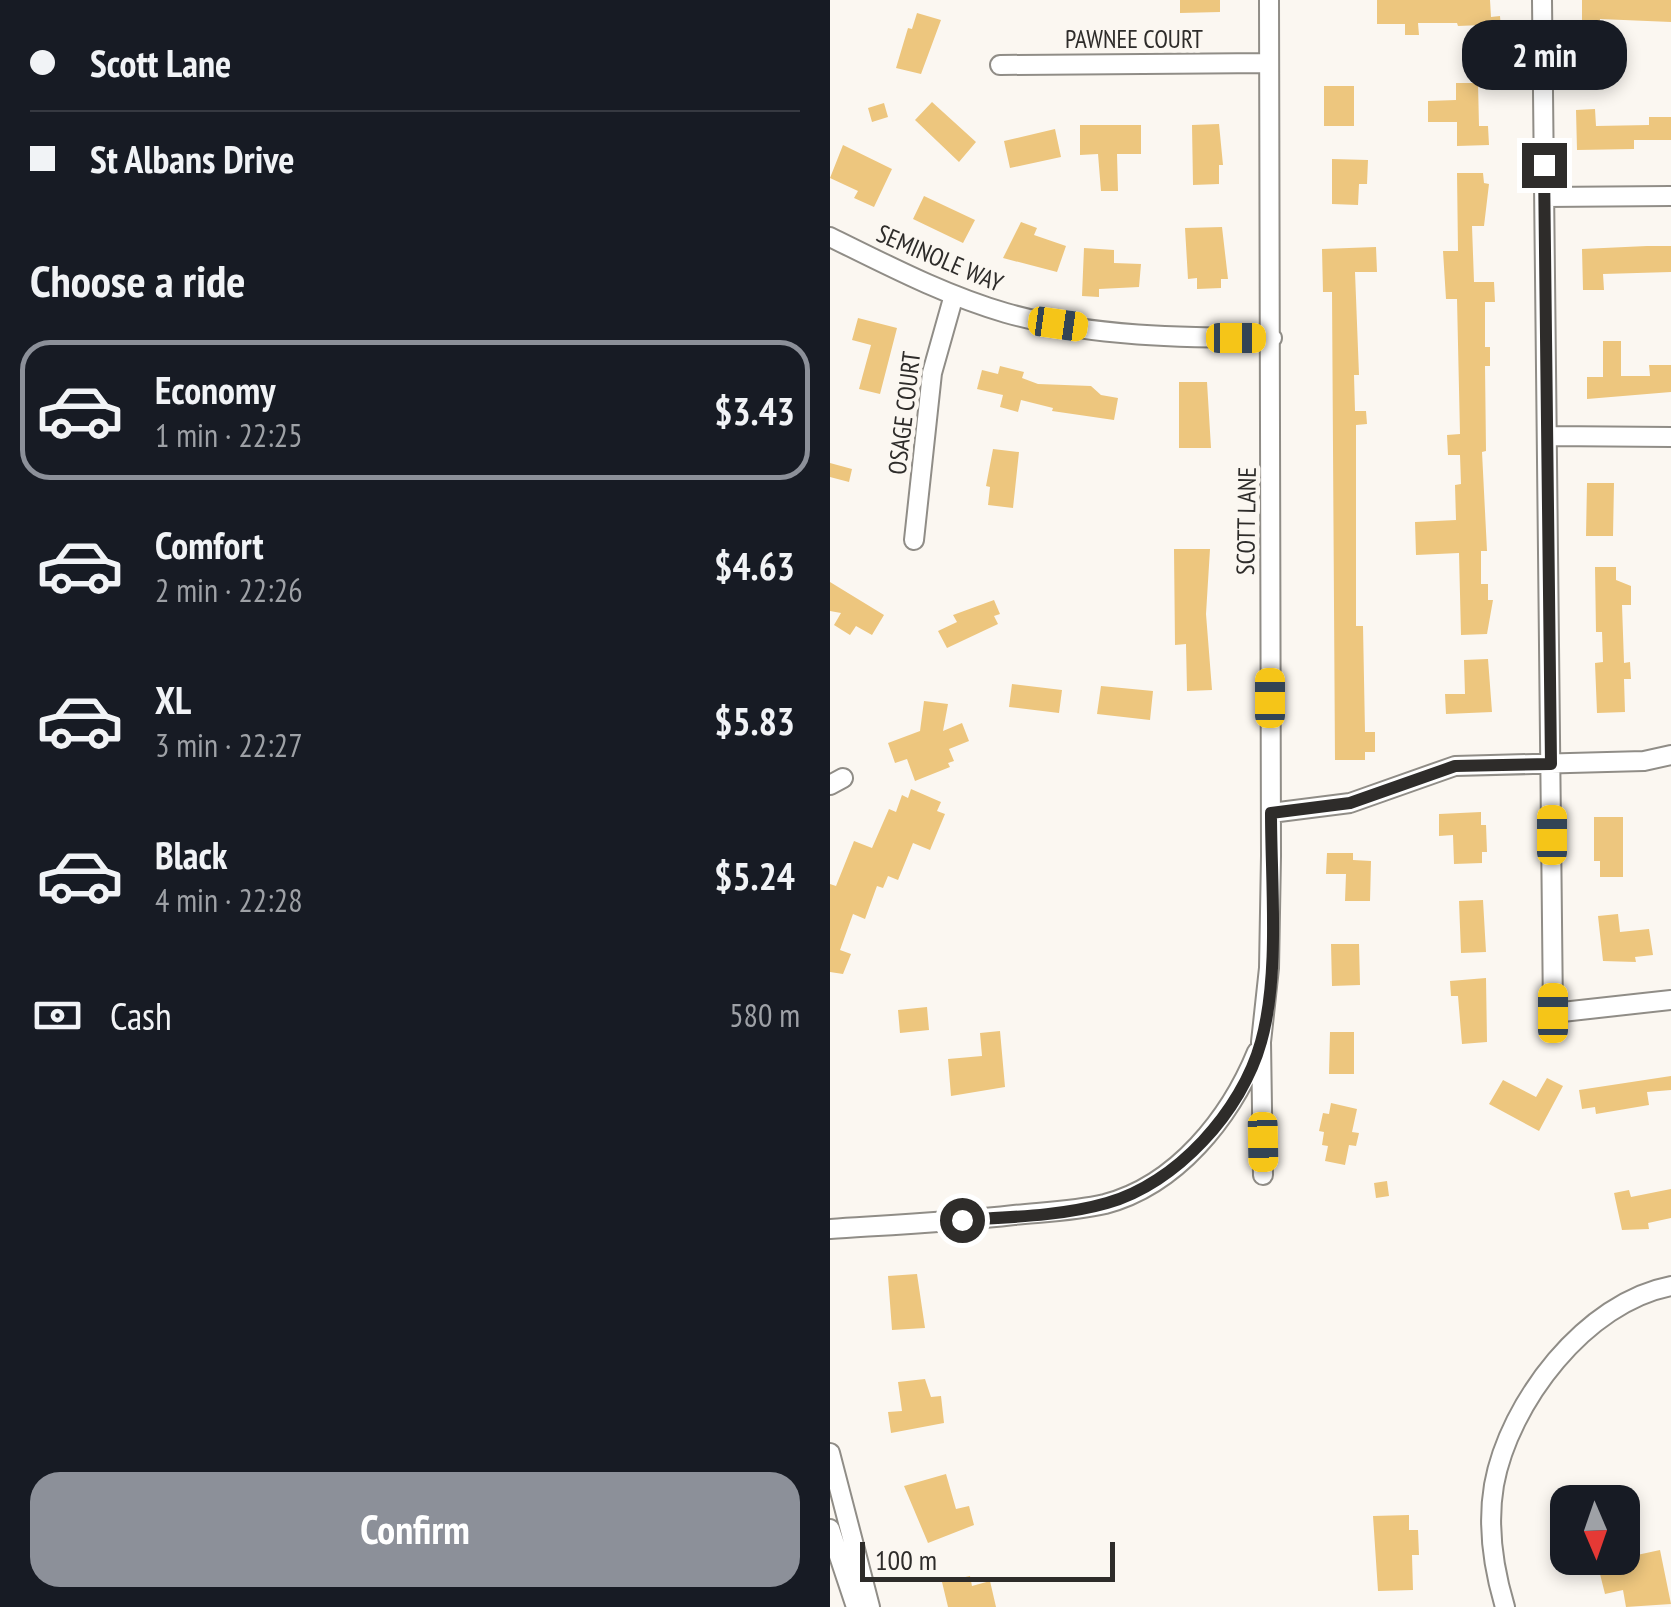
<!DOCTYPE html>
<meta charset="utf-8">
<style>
:root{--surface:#171b24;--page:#242831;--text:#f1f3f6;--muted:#9ea1a6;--line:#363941;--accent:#8c9099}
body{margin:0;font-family:"PT Sans Narrow",sans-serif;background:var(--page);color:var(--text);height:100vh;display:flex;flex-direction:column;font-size:38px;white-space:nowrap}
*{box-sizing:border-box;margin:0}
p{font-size:32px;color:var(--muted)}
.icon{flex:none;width:55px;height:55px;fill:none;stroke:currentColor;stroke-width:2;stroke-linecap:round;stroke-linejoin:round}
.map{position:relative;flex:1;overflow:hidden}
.drawer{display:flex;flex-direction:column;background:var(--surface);width:830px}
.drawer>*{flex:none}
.guide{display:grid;align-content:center;height:220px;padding:0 30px;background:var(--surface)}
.needle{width:65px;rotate:178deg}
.controls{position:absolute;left:720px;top:1485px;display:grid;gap:20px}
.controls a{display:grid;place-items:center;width:90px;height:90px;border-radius:20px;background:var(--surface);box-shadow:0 5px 15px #0003;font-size:50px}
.scale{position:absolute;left:30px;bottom:25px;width:255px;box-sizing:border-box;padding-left:10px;border:5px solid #2e2c2a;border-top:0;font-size:28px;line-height:35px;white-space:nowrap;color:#2e2c2a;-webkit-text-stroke:8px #fbf7f1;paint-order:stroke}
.end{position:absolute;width:45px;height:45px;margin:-22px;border:12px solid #2e2c2a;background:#fff;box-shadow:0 0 0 5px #fff}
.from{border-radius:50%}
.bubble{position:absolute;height:70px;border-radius:30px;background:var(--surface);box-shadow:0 5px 15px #0003;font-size:32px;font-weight:700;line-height:70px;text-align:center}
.car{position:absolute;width:30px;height:60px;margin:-30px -15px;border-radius:12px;box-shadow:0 0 8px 2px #0007;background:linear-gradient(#f5c518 24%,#345 0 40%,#f5c518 0 76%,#345 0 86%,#f5c518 0)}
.guide b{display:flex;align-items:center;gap:35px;height:95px;font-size:38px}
.guide b+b{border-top:2px solid var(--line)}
.guide i{width:25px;height:25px;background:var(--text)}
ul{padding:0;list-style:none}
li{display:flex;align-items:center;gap:30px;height:140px;margin:0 20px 15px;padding:0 10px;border:5px solid transparent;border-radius:30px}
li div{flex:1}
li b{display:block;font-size:38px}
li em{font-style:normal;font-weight:700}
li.active{border-color:var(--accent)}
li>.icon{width:90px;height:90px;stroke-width:1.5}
h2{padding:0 30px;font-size:45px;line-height:120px}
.pay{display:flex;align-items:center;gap:25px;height:110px;padding:0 30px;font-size:38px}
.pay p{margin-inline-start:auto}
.primary-button{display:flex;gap:20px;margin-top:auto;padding:20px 30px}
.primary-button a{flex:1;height:115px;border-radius:30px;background:var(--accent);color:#fff;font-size:40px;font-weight:700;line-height:115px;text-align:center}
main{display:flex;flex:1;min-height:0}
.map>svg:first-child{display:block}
.building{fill:#edc67e}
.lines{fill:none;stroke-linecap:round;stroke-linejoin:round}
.street-casing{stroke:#908d87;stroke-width:22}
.street{stroke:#fff;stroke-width:18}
.route{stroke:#2e2c2a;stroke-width:12}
.labels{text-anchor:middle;stroke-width:9;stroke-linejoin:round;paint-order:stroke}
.street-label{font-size:25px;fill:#2e2c2a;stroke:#fbf7f1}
</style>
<main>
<section class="drawer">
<div class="guide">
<b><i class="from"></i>Scott Lane</b>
<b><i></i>St Albans Drive</b>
</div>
<h2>Choose a ride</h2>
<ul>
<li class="active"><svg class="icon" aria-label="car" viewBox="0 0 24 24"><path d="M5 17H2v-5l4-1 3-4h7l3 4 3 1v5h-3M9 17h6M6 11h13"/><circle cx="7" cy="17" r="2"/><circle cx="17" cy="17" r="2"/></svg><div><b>Economy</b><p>1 min · 22:25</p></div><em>$3.43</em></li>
<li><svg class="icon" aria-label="car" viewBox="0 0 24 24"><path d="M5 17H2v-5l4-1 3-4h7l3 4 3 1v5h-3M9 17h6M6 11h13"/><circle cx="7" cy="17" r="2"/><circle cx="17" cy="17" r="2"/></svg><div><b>Comfort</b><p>2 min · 22:26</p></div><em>$4.63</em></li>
<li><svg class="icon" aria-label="car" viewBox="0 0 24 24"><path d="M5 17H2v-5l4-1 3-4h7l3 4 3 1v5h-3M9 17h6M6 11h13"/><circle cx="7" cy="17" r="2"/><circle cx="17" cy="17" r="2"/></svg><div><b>XL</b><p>3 min · 22:27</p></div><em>$5.83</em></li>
<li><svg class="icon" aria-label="car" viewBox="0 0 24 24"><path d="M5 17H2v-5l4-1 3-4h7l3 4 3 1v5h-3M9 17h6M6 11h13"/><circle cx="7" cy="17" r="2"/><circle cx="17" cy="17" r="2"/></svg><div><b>Black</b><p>4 min · 22:28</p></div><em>$5.24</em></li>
</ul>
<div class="pay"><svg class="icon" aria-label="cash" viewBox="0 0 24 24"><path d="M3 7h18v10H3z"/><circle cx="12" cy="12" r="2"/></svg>Cash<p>580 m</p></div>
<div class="primary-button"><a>Confirm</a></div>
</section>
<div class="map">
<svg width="841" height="1607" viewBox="0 0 841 1607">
<rect width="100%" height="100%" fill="#fbf7f1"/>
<!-- building -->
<path class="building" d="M350,0H390V12L350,13Z
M547,0H660L661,17L670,16L672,41L653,43L652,25L628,26L627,23H588L589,35H575V24H547Z
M752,0H841V22L770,19L769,34H752Z
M87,13L111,20L91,74L66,68L78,28L82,29Z
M626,83H648L649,126H658L659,145L627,146V122H598V101L626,100Z
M494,86H524V126H494Z
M102,102L146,142L129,162L85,120Z
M54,103L58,117L42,122L38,108Z
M765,109L766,126L819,125V117H841V140H804V149L747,150L746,110Z
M389,124L393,165H389V184L363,185L362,125Z
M250,125H311V154H287L288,191H271L268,154L250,155Z
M225,129L231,157L180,168L174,141Z
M13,145L62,169L44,207L24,198L28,191L0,178Z
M502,159L538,160L537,184H529L528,205L502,204Z
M627,173H653L654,183L659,184L654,226H642L644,282H664L665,302H655V347H660V366H655L656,451L652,452L657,551H651V584H658V600H663L657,634L631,635L629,553L586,555L585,522L626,520L625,485L631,484L630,455H618L617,435L630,434L627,299H616L613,251H628Z
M94,196L145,220L133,243L83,219Z
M191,222L207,228L204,235L236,246L227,272L173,258Z
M392,227L398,279H391V288L367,289V278L358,279L355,228Z
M817,246H841V272L773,274L774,290H753L752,249Z
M546,247L547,272H525L529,375H524L525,411H536L537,424L526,425V626H533L535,732H545V752H535V760H505L502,292H493L492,249Z
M254,248L284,250V263L311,264L309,287L269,289V297L252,296Z
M28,318L67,328L50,394L29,389L41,345L22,340Z
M773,341H791V376H820L819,365H841V392L757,399V377H773Z
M170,366L194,372L192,378L208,384L261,386L271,395L288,398L284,420L222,411L223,408L191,400L188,412L170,407L173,395L147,389L152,370L168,374Z
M349,382H377L381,448H349Z
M163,449L189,452L183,508L158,505L160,487L156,486Z
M0,463L22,469L19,482L0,477Z
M757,483H784L783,536H756Z
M344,549H380L376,614L382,690L357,691L356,644L345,645Z
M765,567H786V580L801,586V605H792L794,663L800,662L801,679H794L795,712L767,713L765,663L773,662L772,632H766Z
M0,582L54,615L42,635L26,626L20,635L4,625L11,613L0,611Z
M164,600L170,614L164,616L168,624L117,648L108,631L127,622L123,615Z
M658,659L662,712L616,714L615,694H635L634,660Z
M182,684L232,690L229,713L179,707Z
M271,686L323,691L320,720L267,714Z
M94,701L118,704L113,731L132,723L139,741L119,749L124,761L118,763L120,767L85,781L77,759L65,763L58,743L90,731Z
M81,789L111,802L107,811L115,814L100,850L83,843L68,880L58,876L53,888L47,886L35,919L23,914L10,950L21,954L13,974L0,972V884L6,886L24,841L42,848L59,809L66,812L72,795L78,798Z
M651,812V825H656L657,852H652V863L624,864L623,835L609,836V814Z
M764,817H793V877H770V861H764Z
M497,853H523V860L541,861L540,901H515L516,874H496Z
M653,900L656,952L631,953L629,901Z
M788,914L790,932L819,929L823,955L805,957L806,962L773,961L768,916Z
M501,944H529L530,985L502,986Z
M656,978L657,1042L632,1044L628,996H621L620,981Z
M97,1007L99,1030L70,1033L68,1010Z
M170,1031L175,1087L121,1096L118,1059L152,1056L150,1033Z
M500,1032H524V1074H499Z
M841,1076V1090L817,1092L819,1105L766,1114L765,1107L752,1109L749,1090Z
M717,1078L733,1086L709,1131L659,1104L673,1080L706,1097Z
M501,1103L527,1109L522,1132L529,1133L526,1146L519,1145L515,1165L495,1161L498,1146L492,1145L494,1132L489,1131L493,1113L499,1114Z
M557,1181L559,1196L546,1198L544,1183Z
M841,1189V1218L818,1223L819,1229L792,1230L784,1193L799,1190L801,1197Z
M87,1274L95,1328L62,1330L58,1276Z
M95,1379L101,1397L111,1396L114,1423L61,1433L58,1412L72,1411L68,1382Z
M116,1474L126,1509L139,1506L144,1525L98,1543L74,1486Z
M579,1515V1530H588L589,1555H582L583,1590L548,1591L543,1516Z
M830,1550L841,1604L796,1607L793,1590L775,1594L770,1574L786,1571L784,1560Z
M140,1576L142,1586L160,1581L166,1607H118L112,1582Z"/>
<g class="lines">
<defs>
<path id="street" d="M712,0L723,1013L841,1000
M170,65L439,63
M715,197L841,196
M0,237C57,265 114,295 176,313C261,337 354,338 442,338
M718,436L841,437
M84,540L102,373L124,295
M0,785L13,778
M441,813L520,803L625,766L814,761L841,755
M433,1175L431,1042L439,968L441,856L439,0
M0,1229C61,1225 123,1222 184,1215C214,1212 245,1211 275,1204C347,1185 400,1118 427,1052
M0,1453L40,1607
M0,1529L26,1607
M675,1607C663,1567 657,1526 664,1485C679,1402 756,1302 841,1286"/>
</defs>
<!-- street casing -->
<use href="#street" class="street-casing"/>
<!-- street -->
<use href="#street" class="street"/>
</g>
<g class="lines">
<!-- route -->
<path class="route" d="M132,1220C180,1217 232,1216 277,1203C346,1184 412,1111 431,1042C450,975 441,883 441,813L520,803L625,766L721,764L714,165"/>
</g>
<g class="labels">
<!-- street labels -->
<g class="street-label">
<text x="304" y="48">PAWNEE COURT</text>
<text transform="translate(110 258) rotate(23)" y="9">SEMINOLE WAY</text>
<text transform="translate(74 413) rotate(-83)" y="9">OSAGE COURT</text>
<text transform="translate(416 521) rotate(-89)" y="9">SCOTT LANE</text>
</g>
</g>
</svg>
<div class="controls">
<a><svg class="needle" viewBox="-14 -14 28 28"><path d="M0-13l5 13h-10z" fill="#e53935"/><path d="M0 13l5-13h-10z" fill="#9ea1a6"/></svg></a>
</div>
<div class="scale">100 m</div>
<i class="end from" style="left:132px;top:1220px"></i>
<i class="end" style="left:714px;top:165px"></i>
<div class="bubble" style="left:632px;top:20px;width:165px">2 min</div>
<i class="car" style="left:228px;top:324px;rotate:98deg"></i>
<i class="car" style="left:406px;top:338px;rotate:90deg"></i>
<i class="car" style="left:440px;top:698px;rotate:0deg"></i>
<i class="car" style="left:722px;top:835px;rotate:0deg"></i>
<i class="car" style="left:723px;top:1013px;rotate:0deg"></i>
<i class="car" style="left:433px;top:1142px;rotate:179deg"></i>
</div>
</main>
